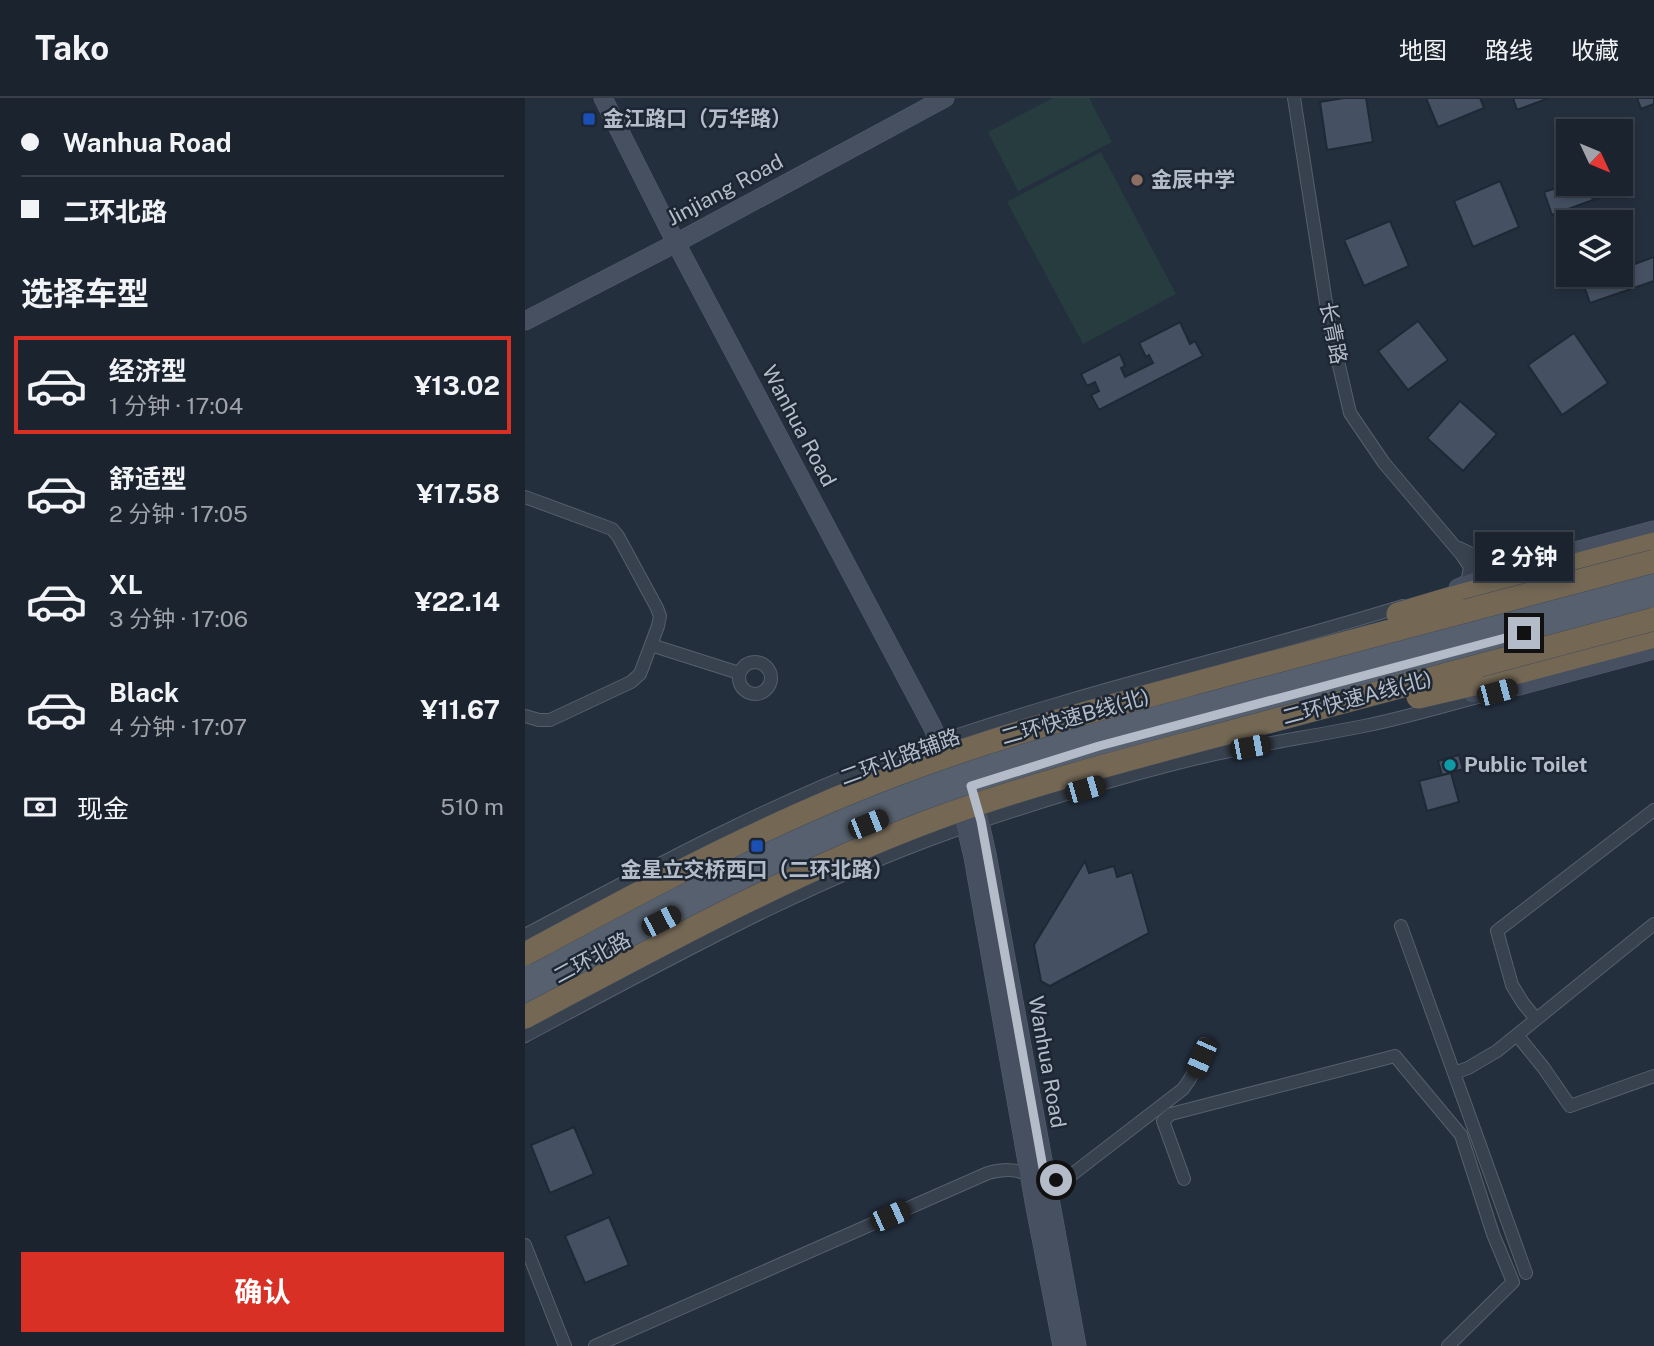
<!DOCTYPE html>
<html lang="zh">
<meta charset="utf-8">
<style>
:root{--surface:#1b232e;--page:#282f3a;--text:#f1f3f6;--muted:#a0a4aa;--line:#39404a;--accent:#d93025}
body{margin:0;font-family:"Public Sans","Noto Sans SC",sans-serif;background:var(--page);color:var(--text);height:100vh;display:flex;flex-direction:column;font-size:26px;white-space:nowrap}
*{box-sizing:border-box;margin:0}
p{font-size:23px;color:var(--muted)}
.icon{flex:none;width:38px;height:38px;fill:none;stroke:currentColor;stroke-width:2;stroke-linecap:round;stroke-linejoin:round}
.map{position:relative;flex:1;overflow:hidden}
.drawer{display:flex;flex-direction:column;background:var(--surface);width:525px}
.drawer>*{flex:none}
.guide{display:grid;align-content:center;height:154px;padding:0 21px;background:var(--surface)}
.needle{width:46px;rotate:134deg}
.tools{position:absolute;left:1031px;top:21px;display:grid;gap:14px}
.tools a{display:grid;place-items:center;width:77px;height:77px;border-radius:0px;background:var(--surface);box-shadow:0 4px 10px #0003,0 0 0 2px var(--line);font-size:35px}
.end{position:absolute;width:32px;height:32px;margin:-16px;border:9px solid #b4bcc9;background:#111;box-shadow:0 0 0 4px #111}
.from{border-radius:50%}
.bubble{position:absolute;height:49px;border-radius:0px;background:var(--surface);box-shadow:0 4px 10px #0003,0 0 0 2px var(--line);font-size:23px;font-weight:700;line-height:49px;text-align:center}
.car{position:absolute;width:21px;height:42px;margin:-21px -10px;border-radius:9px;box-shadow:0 0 5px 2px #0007;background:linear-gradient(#222 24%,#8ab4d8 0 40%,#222 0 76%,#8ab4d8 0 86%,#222 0)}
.guide b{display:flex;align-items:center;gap:24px;height:66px;font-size:26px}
.guide b+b{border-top:2px solid var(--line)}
.guide i{width:18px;height:18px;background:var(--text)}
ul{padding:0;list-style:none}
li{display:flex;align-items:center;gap:21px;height:98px;margin:0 14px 10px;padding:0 7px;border:4px solid transparent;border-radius:0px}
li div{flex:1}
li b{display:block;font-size:26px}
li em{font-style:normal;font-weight:700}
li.on{border-color:var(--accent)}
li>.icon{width:63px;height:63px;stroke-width:1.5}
h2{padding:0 21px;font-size:32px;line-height:84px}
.pay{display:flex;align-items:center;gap:18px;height:77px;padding:0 21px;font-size:26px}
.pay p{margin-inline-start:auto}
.primary-button{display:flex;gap:14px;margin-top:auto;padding:14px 21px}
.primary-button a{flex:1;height:80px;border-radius:0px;background:var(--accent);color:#fff;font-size:28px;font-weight:700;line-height:80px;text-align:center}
header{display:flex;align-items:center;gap:42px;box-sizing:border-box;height:98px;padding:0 35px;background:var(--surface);border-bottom:2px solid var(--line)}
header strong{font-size:33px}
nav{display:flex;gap:38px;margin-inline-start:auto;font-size:24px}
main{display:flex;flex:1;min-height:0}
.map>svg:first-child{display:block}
.green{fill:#263c3f}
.building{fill:#455162;stroke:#1f2835;stroke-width:2}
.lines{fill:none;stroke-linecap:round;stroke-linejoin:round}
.street-casing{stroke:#565f6c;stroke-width:14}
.secondary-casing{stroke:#565f6c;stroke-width:19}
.primary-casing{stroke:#414a57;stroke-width:23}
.highway-casing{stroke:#434c59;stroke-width:24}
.street{stroke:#38414e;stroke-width:12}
.secondary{stroke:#465061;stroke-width:18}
.primary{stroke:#56606e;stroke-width:21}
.highway{stroke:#746855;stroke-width:23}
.highway-bridge-casing{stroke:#434c59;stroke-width:24;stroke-linecap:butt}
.highway-bridge{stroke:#746855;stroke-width:23}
.route{stroke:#b4bcc9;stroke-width:9}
.transit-dot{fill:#1a4fb4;stroke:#1d2633;stroke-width:2.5}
.education-dot{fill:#8d6e63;stroke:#1d2633;stroke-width:2.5}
.culture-dot{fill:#0f9aa8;stroke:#1d2633;stroke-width:2.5}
.labels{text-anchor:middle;stroke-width:5;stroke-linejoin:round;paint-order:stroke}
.poi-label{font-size:21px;font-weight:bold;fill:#b4bcc9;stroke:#1d2633;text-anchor:start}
.street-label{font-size:21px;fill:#b4bcc9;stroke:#1d2633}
</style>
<header>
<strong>Tako</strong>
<nav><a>地图</a><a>路线</a><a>收藏</a></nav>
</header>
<main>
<section class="drawer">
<div class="guide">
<b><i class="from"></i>Wanhua Road</b>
<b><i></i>二环北路</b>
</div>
<h2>选择车型</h2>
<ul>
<li class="on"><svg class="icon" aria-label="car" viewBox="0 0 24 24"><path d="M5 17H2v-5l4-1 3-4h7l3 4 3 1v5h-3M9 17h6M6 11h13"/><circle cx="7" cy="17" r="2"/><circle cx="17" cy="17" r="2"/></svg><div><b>经济型</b><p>1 分钟 · 17:04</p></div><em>¥13.02</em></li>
<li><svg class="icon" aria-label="car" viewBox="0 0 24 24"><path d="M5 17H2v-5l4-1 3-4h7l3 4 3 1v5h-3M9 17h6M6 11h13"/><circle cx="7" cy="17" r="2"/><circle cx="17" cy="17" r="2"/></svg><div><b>舒适型</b><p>2 分钟 · 17:05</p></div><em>¥17.58</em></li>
<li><svg class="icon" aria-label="car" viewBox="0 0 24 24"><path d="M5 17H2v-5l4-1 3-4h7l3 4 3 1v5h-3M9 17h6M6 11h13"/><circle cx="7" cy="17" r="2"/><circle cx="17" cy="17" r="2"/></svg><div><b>XL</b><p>3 分钟 · 17:06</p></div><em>¥22.14</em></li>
<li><svg class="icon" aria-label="car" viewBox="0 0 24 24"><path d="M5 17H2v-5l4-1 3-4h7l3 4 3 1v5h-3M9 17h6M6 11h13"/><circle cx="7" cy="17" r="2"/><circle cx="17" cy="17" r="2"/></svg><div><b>Black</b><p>4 分钟 · 17:07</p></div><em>¥11.67</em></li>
</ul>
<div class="pay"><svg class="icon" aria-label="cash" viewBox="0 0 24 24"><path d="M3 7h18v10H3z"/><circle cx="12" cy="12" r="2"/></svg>现金<p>510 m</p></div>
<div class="primary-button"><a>确认</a></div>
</section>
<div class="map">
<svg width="1129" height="1248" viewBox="0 0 1129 1248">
<rect width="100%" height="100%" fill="#242f3e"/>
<!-- green -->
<path class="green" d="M528,0H564L587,44L493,93L463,34Z
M576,54L651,196L558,246L482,104Z"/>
<!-- building -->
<path class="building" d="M819,0H841L848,44L802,52L795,4Z
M901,0H955L959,10L913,29Z
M988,0H1024L992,12Z
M1112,0H1129V6L1116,11Z
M1100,66L1108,88L1068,102L1062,86H1096V67Z
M975,83L994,129L948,149L929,103Z
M1044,86H1062L1068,102L1027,117L1019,94Z
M865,123L884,168L839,188L819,142Z
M1129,159V183L1103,192L1096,171Z
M1096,171L1103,192L1065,205L1058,185L1080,177H1096Z
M893,223L923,262L883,292L853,253Z
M655,224L665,246L670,243L678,258L574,312L566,297L574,293L570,284L562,288L556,276L595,256L600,268L596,270L600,279L628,265L624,257L621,259L614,245Z
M1049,235L1083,285L1037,317L1003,267Z
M935,303L972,336L938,373L902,340Z
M934,657L938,671L917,677L913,663Z
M926,675L934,704L902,713L894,683Z
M560,763L564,775L589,768L592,779L607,774L624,835L525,888L516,883L509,847Z
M49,1029L69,1076L25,1095L6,1047Z
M84,1119L104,1167L60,1185L40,1138Z"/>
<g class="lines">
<defs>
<path id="street" d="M769,0L804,224L825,315L859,365L937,457L945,469L943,481L935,488
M0,399L87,431L93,438L132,510L135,518L133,528L115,576L106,584L25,622H14L0,618
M934,450L965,465L989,469
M126,547L214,575
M214 580a16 16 0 1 1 32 0a16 16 0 1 1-32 0Z
M876,828L1001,1175
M0,837C124,771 249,703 381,655C544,596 713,559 878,508
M1011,921L998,905L987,887L972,833L1129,712
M992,937L1018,969L1045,1008L1129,978
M0,938C148,859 295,777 454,724C526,700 599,678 673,660C728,647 784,639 839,628C879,620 918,608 957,598
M929,975L943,970L972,953L1129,826
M520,1081L531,1082L545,1078L658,991C669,977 675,963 679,946
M659,1081L638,1023L646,1016L870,958L936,1037L968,1136L988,1184L923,1248
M0,1147L40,1248
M70,1248L463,1075C478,1071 489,1071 504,1076"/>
<path id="secondary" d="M78,0L151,145L407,628L425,668
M0,223L151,145L420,0
M933,490L990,469L1129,432
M947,595L994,588L1129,552
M448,694L462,756L552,1248
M434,699L448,759L510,1109L537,1248"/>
<path id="primary" d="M0,878C117,816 233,751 357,703C476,658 598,626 721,593C857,557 993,520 1129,484
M0,896C130,827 258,756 397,705C504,665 616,637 727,607C861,572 995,536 1129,500"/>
<path id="highway" d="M927,500L1129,446
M949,586L1129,538"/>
</defs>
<!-- street casing -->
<use href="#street" class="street-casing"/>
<!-- secondary casing -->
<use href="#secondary" class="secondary-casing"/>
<!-- primary casing -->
<use href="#primary" class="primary-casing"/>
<!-- highway casing -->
<use href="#highway" class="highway-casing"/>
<!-- street -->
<use href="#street" class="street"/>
<!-- secondary -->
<use href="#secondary" class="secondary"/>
<!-- primary -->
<use href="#primary" class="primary"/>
<!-- highway -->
<use href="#highway" class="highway"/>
<defs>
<path id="highway-bridge" d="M873,516L927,500
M893,599L949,586
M0,856C126,788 251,720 386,671C493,631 605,603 715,573C853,537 991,500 1129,463
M0,919C132,849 262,777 402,724C506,685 614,659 720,630C857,594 993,557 1129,521"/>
</defs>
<!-- highway-bridge casing -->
<use href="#highway-bridge" class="highway-bridge-casing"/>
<!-- highway-bridge -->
<use href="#highway-bridge" class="highway-bridge"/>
</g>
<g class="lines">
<!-- route -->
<path class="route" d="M531,1082L520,1081L462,756L456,723L446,688L574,648L999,535"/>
</g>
<!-- markers -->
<g class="transit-dot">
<rect x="57" y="14" width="14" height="14" rx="3.5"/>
<rect x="225" y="741" width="14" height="14" rx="3.5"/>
</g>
<circle class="education-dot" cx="612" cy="82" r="7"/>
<circle class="culture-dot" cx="925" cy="667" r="7"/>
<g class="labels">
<!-- poi labels -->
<g class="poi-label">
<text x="78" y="28">金江路口（万华路）</text>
<text x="626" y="89">金辰中学</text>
<text x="939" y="674">Public Toilet</text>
<text x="232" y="779" text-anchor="middle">金星立交桥西口（二环北路）</text>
</g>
<!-- street labels -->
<g class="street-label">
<text transform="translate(200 92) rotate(-28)" y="7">Jinjiang Road</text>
<text transform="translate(808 235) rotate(79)" y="7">长青路</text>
<text transform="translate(274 328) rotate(62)" y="7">Wanhua Road</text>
<text transform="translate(832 600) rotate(-15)" y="7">二环快速A线(北)</text>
<text transform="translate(550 619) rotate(-16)" y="7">二环快速B线(北)</text>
<text transform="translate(375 659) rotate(-20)" y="7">二环北路辅路</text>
<text transform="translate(67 860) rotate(-28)" y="7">二环北路</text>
<text transform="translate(522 964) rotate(80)" y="7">Wanhua Road</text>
</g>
</g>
</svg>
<div class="tools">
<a><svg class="needle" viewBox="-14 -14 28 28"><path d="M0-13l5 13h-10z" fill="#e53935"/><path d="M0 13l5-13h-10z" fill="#a0a4aa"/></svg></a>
<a><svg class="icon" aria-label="layers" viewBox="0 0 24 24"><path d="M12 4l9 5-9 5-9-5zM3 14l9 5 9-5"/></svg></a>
</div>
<i class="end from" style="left:531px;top:1082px"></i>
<i class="end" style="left:999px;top:535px"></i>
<div class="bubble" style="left:950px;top:434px;width:98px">2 分钟</div>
<i class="car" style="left:972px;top:594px;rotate:75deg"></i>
<i class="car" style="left:725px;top:649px;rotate:79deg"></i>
<i class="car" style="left:560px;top:691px;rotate:74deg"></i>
<i class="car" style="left:343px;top:726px;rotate:68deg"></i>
<i class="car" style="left:136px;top:823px;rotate:63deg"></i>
<i class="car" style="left:676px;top:960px;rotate:204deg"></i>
<i class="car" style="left:365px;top:1118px;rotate:66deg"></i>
</div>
</main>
